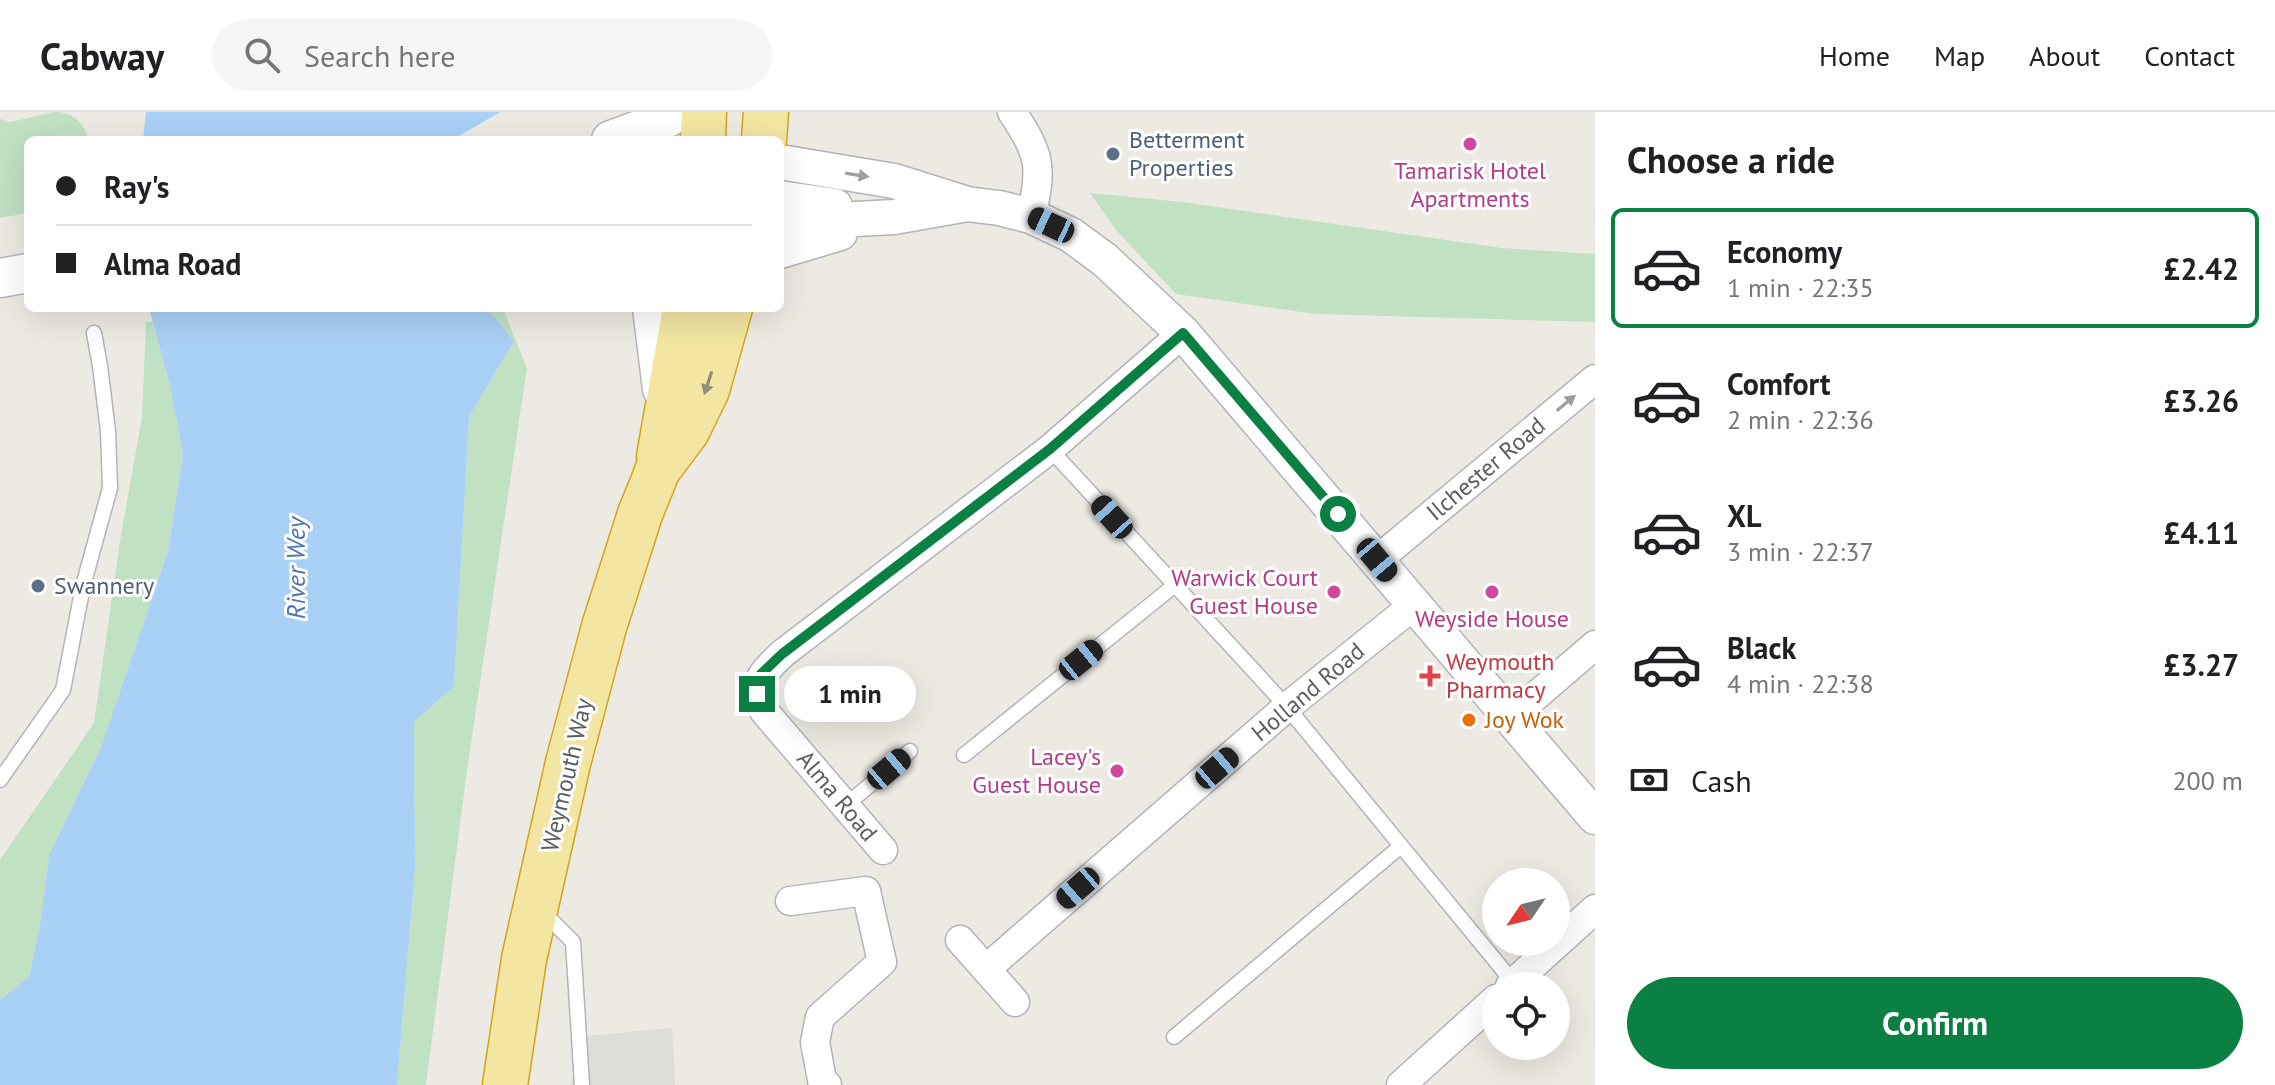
<!DOCTYPE html>
<meta charset="utf-8">
<style>
:root{--surface:#fff;--page:#f6f6f6;--text:#202124;--muted:#757577;--line:#e0e0e0;--accent:#0b8043}
body{margin:0;font-family:"PT Sans",sans-serif;background:var(--page);color:var(--text);height:100vh;display:flex;flex-direction:column;font-size:30px;white-space:nowrap}
*{box-sizing:border-box;margin:0}
p{font-size:26px;color:var(--muted)}
.icon{flex:none;width:44px;height:44px;fill:none;stroke:currentColor;stroke-width:2;stroke-linecap:round;stroke-linejoin:round}
.map{position:relative;flex:1;overflow:hidden}
.panel{display:flex;flex-direction:column;background:var(--surface);width:680px}
.panel>*{flex:none}
.hud{position:absolute;left:24px;top:24px;width:760px;height:176px;border-radius:12px;box-shadow:0 8px 32px #0002;display:grid;align-content:center;height:176px;padding:0 32px;background:var(--surface)}
.needle{width:52px;rotate:235deg}
.tools{position:absolute;left:1482px;top:756px;display:grid;gap:16px}
.tools a{display:grid;place-items:center;width:88px;height:88px;border-radius:50%;background:var(--surface);box-shadow:0 8px 32px #0002;font-size:40px}
.end{position:absolute;width:36px;height:36px;margin:-18px;border:10px solid #0b8043;background:#fff;box-shadow:0 0 0 4px #fff}
.from{border-radius:50%}
.bubble{position:absolute;height:56px;border-radius:28px;background:var(--surface);box-shadow:0 8px 32px #0002;font-size:26px;font-weight:700;line-height:56px;text-align:center}
.car{position:absolute;width:24px;height:48px;margin:-24px -12px;border-radius:10px;box-shadow:0 0 6px 2px #0007;background:linear-gradient(#222 24%,#8ab4d8 0 40%,#222 0 76%,#8ab4d8 0 86%,#222 0)}
.hud b{display:flex;align-items:center;gap:28px;height:76px;font-size:30px}
.hud b+b{border-top:2px solid var(--line)}
.hud i{width:20px;height:20px;background:var(--text)}
ul{padding:0;list-style:none}
li{display:flex;align-items:center;gap:24px;height:120px;margin:0 16px 12px;padding:0 16px;border:4px solid transparent;border-radius:12px}
li div{flex:1}
li b{display:block;font-size:30px}
li em{font-style:normal;font-weight:700}
li.on{border-color:var(--accent)}
li>.icon{width:72px;height:72px;stroke-width:1.5}
h2{padding:0 32px;font-size:36px;line-height:96px}
.pay{display:flex;align-items:center;gap:20px;height:88px;padding:0 32px;font-size:30px}
.pay p{margin-inline-start:auto}
.cta{display:flex;gap:16px;margin-top:auto;padding:16px 32px}
.cta a{flex:1;height:92px;border-radius:48px;background:var(--accent);color:#fff;font-size:32px;font-weight:700;line-height:92px;text-align:center}
header{display:flex;align-items:center;gap:48px;box-sizing:border-box;height:112px;padding:0 40px;background:var(--surface);border-bottom:2px solid var(--line)}
header strong{font-size:38px}
nav{display:flex;gap:44px;margin-inline-start:auto;font-size:28px}
.search{width:560px;height:72px;background:var(--page);display:flex;align-items:center;gap:20px;box-sizing:border-box;padding:0 28px;border-radius:44px;color:var(--muted);font-size:30px}
main{display:flex;flex:1;min-height:0}
.map>svg:first-child{display:block}
.industrial{fill:#dddcd7}
.green{fill:#c1e1c3}
.water{fill:#a9d0f5}
.lines{fill:none;stroke-linecap:round;stroke-linejoin:round}
.service-casing{stroke:#b3b4b8;stroke-width:17}
.minor-casing{stroke:#b3b4b8;stroke-width:31}
.tertiary-casing{stroke:#b3b4b8;stroke-width:37}
.secondary-casing{stroke:#b4b6bb;stroke-width:41}
.trunk-casing{stroke:#d4a51a;stroke-width:47}
.service{stroke:#fff;stroke-width:14}
.minor{stroke:#fff;stroke-width:28}
.tertiary{stroke:#fff;stroke-width:34}
.secondary{stroke:#fff;stroke-width:38}
.trunk{stroke:#f2e6a2;stroke-width:44}
.oneway{fill:#9d9ea0}
.oneway2{fill:#908d78}
.route{stroke:#0b8043;stroke-width:10}
.hotel-dot{fill:#d1479c;stroke:#fff;stroke-width:3}
.service-dot{fill:#5c6f8a;stroke:#fff;stroke-width:3}
.health-dot{fill:#e0444e;stroke:#fff;stroke-width:3}
.food-dot{fill:#e8710a;stroke:#fff;stroke-width:3}
.labels{text-anchor:middle;stroke-width:6;stroke-linejoin:round;paint-order:stroke}
.service-label{font-size:24px;fill:#4e5e75;stroke:#fff;text-anchor:start}
.hotel-label{font-size:24px;fill:#b23c85;stroke:#fff}
.street-label{font-size:24px;fill:#5b5d61;stroke:#fff}
.health-label{font-size:24px;fill:#be3a42;stroke:#fff;text-anchor:start}
.food-label{font-size:24px;fill:#c56008;stroke:#fff;text-anchor:start}
.water-label{font-size:26px;font-style:italic;fill:#4d76ad;stroke:#fff}
</style>
<header>
<strong>Cabway</strong>
<div class="search"><svg class="icon" aria-label="search" viewBox="0 0 24 24"><circle cx="10" cy="10" r="6"/><path d="M15 15l6 6"/></svg>Search here</div>
<nav><a>Home</a><a>Map</a><a>About</a><a>Contact</a></nav>
</header>
<main>
<div class="map">
<svg width="1595" height="973" viewBox="0 0 1595 973">
<rect width="100%" height="100%" fill="#eceae2"/>
<!-- industrial -->
<path class="industrial" d="M672,916L675,973H570L586,924Z"/>
<!-- green -->
<path class="green" d="M54,0C74,0 83,10 89,28H28V101L0,106V7L10,10Z
M1090,81L1182,90L1502,136L1595,142V210L1316,202L1176,182L1116,118Z
M264,196L153,212L170,274L183,343L168,439L101,635L49,743L41,807L29,865L0,888V748L94,611L120,429L142,305L146,210Z
M487,196L503,197L527,256L467,658L426,973H397L415,757L414,610L454,574L469,305L514,229Z"/>
<!-- water -->
<path class="water" d="M146,0H500L452,28H143Z
M149,196H487L514,229L469,305L454,574L414,610L415,757L397,973H0V888L29,865L41,807L49,743L101,635L168,439L183,343L170,274Z"/>
<g class="lines">
<defs>
<path id="service" d="M1050,337L1287,595L1513,870
M964,643L1175,473
M0,668L63,578L83,474L110,376L108,319L100,254L94,221
M845,694L910,639
M542,799L573,830L582,973
M1174,925L1401,734"/>
<path id="minor" d="M1012,0C1040,42 1043,55 1031,104
M1377,448L1595,267
M1510,606L1595,533
M883,738L764,599C751,570 761,563 782,542L1050,337L1183,221
M790,789L866,779L882,850L820,905L815,930L822,968L827,973
M960,828L1015,890
M986,857L1287,595L1414,493
M1510,874L1595,797
M1401,973L1496,887"/>
<path id="tertiary" d="M780,50L894,69L967,92L999,96L1031,104L1071,123L1105,148L1183,221L1595,705
M780,86L835,94
M780,111L894,105L962,93
M780,139L840,121"/>
<path id="secondary" d="M611,28L658,11L678,0
M0,166L28,161
M652,196L662,277"/>
<path id="trunk" d="M703,28L704,0
M764,28L766,0
M659,345L685,196
M505,973L524,847L568,651L604,515L640,402L653,370L657,359L687,319L707,278L730,196"/>
</defs>
<!-- service casing -->
<use href="#service" class="service-casing"/>
<!-- minor casing -->
<use href="#minor" class="minor-casing"/>
<!-- tertiary casing -->
<use href="#tertiary" class="tertiary-casing"/>
<!-- secondary casing -->
<use href="#secondary" class="secondary-casing"/>
<!-- trunk casing -->
<use href="#trunk" class="trunk-casing"/>
<!-- service -->
<use href="#service" class="service"/>
<!-- minor -->
<use href="#minor" class="minor"/>
<!-- tertiary -->
<use href="#tertiary" class="tertiary"/>
<!-- secondary -->
<use href="#secondary" class="secondary"/>
<!-- trunk -->
<use href="#trunk" class="trunk"/>
</g>
<!-- one-way arrows -->
<defs><path id="oneway-solid" d="M-6-.8H1V-3.2L6.5 0L1 3.2V.8H-6Z" transform="scale(2)"/></defs>
<g class="oneway">
<use href="#oneway-solid" transform="translate(857 63) rotate(9)"/>
<use href="#oneway-solid" transform="translate(1566 291) rotate(-40)"/>
</g>
<use class="oneway2" href="#oneway-solid" transform="translate(708 271) rotate(108)"/>
<g class="lines">
<!-- route -->
<path class="route" d="M757,582L760,563L782,542L1050,337L1183,221L1338,402"/>
</g>
<!-- markers -->
<g class="hotel-dot">
<circle cx="1470" cy="32" r="8"/>
<circle cx="1334" cy="480" r="8"/>
<circle cx="1492" cy="480" r="8"/>
<circle cx="1117" cy="659" r="8"/>
</g>
<g class="service-dot">
<circle cx="1113" cy="42" r="8"/>
<circle cx="38" cy="474" r="8"/>
</g>
<path class="health-dot" d="M1426 552h8v8h8v8h-8v8h-8v-8h-8v-8h8z"/>
<circle class="food-dot" cx="1469" cy="608" r="8"/>
<g class="labels">
<!-- service labels -->
<g class="service-label">
<text x="1129" y="36">Betterment<tspan x="1129" dy="28">Properties</tspan></text>
<text x="54" y="482">Swannery</text>
</g>
<!-- hotel labels -->
<g class="hotel-label">
<text x="1470" y="67">Tamarisk Hotel<tspan x="1470" dy="28">Apartments</tspan></text>
<text x="1318" y="474" text-anchor="end">Warwick Court<tspan x="1318" dy="28">Guest House</tspan></text>
<text x="1492" y="515">Weyside House</text>
<text x="1101" y="653" text-anchor="end">Lacey's<tspan x="1101" dy="28">Guest House</tspan></text>
</g>
<!-- street labels -->
<g class="street-label">
<text transform="translate(1486 357) rotate(-40)" y="8">Ilchester Road</text>
<text transform="translate(1308 580) rotate(-40)" y="8">Holland Road</text>
<text transform="translate(567 663) rotate(-77)" y="8">Weymouth Way</text>
<text transform="translate(837 684) rotate(50)" y="8">Alma Road</text>
</g>
<!-- health labels -->
<g class="health-label">
<text x="1446" y="558">Weymouth<tspan x="1446" dy="28">Pharmacy</tspan></text>
</g>
<!-- food labels -->
<g class="food-label">
<text x="1485" y="616">Joy Wok</text>
</g>
<!-- water labels -->
<g class="water-label">
<text transform="translate(296 456) rotate(-90)" y="9">River Wey</text>
</g>
</g>
</svg>
<div class="tools">
<a><svg class="needle" viewBox="-14 -14 28 28"><path d="M0-13l5 13h-10z" fill="#e53935"/><path d="M0 13l5-13h-10z" fill="#757577"/></svg></a>
<a><svg class="icon" aria-label="locate" viewBox="0 0 24 24"><circle cx="12" cy="12" r="6"/><path d="M12 2v4M12 18v4M2 12h4M18 12h4"/></svg></a>
</div>
<i class="end from" style="left:1338px;top:402px"></i>
<i class="end" style="left:757px;top:582px"></i>
<div class="bubble" style="left:784px;top:554px;width:132px">1 min</div>
<i class="car" style="left:1051px;top:113px;rotate:295deg"></i>
<i class="car" style="left:1112px;top:405px;rotate:318deg"></i>
<i class="car" style="left:1377px;top:448px;rotate:140deg"></i>
<i class="car" style="left:1081px;top:548px;rotate:51deg"></i>
<i class="car" style="left:1217px;top:656px;rotate:49deg"></i>
<i class="car" style="left:889px;top:657px;rotate:50deg"></i>
<i class="car" style="left:1078px;top:776px;rotate:229deg"></i>
<div class="hud">
<b><i class="from"></i>Ray's</b>
<b><i></i>Alma Road</b>
</div>
</div>
<section class="panel">
<h2>Choose a ride</h2>
<ul>
<li class="on"><svg class="icon" aria-label="car" viewBox="0 0 24 24"><path d="M5 17H2v-5l4-1 3-4h7l3 4 3 1v5h-3M9 17h6M6 11h13"/><circle cx="7" cy="17" r="2"/><circle cx="17" cy="17" r="2"/></svg><div><b>Economy</b><p>1 min · 22:35</p></div><em>£2.42</em></li>
<li><svg class="icon" aria-label="car" viewBox="0 0 24 24"><path d="M5 17H2v-5l4-1 3-4h7l3 4 3 1v5h-3M9 17h6M6 11h13"/><circle cx="7" cy="17" r="2"/><circle cx="17" cy="17" r="2"/></svg><div><b>Comfort</b><p>2 min · 22:36</p></div><em>£3.26</em></li>
<li><svg class="icon" aria-label="car" viewBox="0 0 24 24"><path d="M5 17H2v-5l4-1 3-4h7l3 4 3 1v5h-3M9 17h6M6 11h13"/><circle cx="7" cy="17" r="2"/><circle cx="17" cy="17" r="2"/></svg><div><b>XL</b><p>3 min · 22:37</p></div><em>£4.11</em></li>
<li><svg class="icon" aria-label="car" viewBox="0 0 24 24"><path d="M5 17H2v-5l4-1 3-4h7l3 4 3 1v5h-3M9 17h6M6 11h13"/><circle cx="7" cy="17" r="2"/><circle cx="17" cy="17" r="2"/></svg><div><b>Black</b><p>4 min · 22:38</p></div><em>£3.27</em></li>
</ul>
<div class="pay"><svg class="icon" aria-label="cash" viewBox="0 0 24 24"><path d="M3 7h18v10H3z"/><circle cx="12" cy="12" r="2"/></svg>Cash<p>200 m</p></div>
<div class="cta"><a>Confirm</a></div>
</section>
</main>
